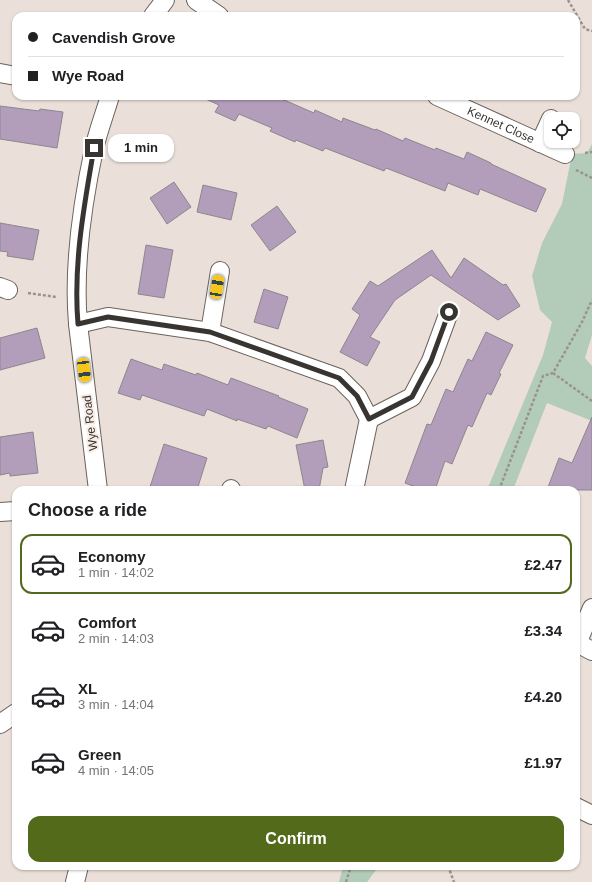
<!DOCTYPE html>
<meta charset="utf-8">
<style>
:root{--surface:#fff;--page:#f2f2f2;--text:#202124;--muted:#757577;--line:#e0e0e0;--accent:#536a1a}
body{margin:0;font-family:Arial,sans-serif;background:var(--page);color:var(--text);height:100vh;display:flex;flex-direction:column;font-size:15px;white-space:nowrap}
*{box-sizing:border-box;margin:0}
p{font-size:13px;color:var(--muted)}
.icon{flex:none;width:22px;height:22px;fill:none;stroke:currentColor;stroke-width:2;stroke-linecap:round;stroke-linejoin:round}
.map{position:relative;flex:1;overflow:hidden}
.panel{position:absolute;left:12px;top:486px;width:568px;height:384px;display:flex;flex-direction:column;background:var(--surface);border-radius:12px;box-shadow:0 1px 3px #0004}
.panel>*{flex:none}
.top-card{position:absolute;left:12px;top:12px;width:568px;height:88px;border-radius:12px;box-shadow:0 1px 3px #0004;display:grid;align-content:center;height:88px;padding:0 16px;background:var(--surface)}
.tools{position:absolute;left:544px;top:112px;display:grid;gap:8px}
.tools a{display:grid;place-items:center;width:36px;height:36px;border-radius:8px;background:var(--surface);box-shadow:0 1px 3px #0004;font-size:20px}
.end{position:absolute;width:18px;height:18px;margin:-9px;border:5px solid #383431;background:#fff;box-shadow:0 0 0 2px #fff}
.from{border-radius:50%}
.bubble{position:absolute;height:28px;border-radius:12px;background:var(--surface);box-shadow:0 1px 3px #0004;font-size:13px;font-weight:600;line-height:28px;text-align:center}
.car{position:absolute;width:12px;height:24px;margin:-12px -6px;border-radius:5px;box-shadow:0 0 3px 1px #0007;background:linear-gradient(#f5c518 24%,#345 0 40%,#f5c518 0 76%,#345 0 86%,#f5c518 0)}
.top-card b{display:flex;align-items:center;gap:14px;height:38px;font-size:15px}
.top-card b+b{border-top:1px solid var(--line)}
.top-card i{width:10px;height:10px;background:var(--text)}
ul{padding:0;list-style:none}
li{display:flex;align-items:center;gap:12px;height:60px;margin:0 8px 6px;padding:0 8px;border:2px solid transparent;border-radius:12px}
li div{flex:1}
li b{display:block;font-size:15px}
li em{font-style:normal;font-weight:600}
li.current{border-color:var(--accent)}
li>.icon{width:36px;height:36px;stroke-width:1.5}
h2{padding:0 16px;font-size:18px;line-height:48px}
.primary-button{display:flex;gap:8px;margin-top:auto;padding:8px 16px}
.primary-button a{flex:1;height:46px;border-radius:12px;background:var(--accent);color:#fff;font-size:16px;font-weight:600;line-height:46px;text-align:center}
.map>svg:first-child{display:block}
.green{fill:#b3ccb9}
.building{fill:#b29dba;stroke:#8d868f}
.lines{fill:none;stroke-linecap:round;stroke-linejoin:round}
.street-casing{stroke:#6b625c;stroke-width:20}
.path{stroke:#9a938d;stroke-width:2.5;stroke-dasharray:3 2;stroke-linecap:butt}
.street{stroke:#fff;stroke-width:18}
.route{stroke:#383431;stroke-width:5}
.labels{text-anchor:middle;stroke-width:4;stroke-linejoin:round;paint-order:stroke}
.street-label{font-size:12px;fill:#383431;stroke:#f8ede6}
</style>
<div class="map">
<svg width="592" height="882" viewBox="0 0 592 882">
<rect width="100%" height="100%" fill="#ebe0d9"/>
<!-- green -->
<path class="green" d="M592,144V335L585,358L592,366V421L547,403L513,490H487L543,355L552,322L540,310L532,276L542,243L562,204L572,154L587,153Z
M343,866H378L376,870L367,882H339Z"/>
<!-- building -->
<path class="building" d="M199,96H275L314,113L315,110L342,122L343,118L375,130L376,129L403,141L405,138L435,150L436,148L464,159L467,152L491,163V164L546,189L536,212L480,189L478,195L448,183L445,191L386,168L384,171L325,148L323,151L296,140L295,142L270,131L272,128L239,114L235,121L215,112L219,105Z
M0,106L39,111L40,109L63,112L57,148L0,139Z
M174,182L191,207L167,224L150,198Z
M203,185L237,193L231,220L197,212Z
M277,206L296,232L270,251L251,225Z
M0,223L39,230L33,260L7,256L8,252L0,251Z
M146,245L173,250L164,298L138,294Z
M432,250L451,278L464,258L503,285L506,284L520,306L498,320L431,275L395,300L370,337L380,342L367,366L340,352L360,315L352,309L370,281L378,286Z
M264,289L288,297L278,329L254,322Z
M37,328L45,358L0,370V338Z
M486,332L513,345L499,373L501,374L491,395L487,393L472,427L468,425L452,464L445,461L435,490H424L405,483L427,424L431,425L446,389L453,392L468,359L472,361Z
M131,359L162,370L164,364L196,375L197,373L228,385L231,378L279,396L278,397L308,409L297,438L268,426L266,429L237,419V421L207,409L204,416L142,395L140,400L118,393Z
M592,417V490H547L559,458L572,463Z
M33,432L38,473L10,476V473L0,475V437Z
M323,440L328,467L323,468L319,490H305L296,445Z
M164,444L207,458L197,490H149Z"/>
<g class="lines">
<defs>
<g id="street">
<path d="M196,0L219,16"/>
<path d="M153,16L165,0"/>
<path d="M0,73L16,76"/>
<path id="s1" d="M437,96L565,154"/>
<path d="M540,143L551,119"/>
<path d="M0,287L8,290"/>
<path d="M78,324L108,317L210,332L339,378L357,396L369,419L354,490"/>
<path d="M210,332L220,271"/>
<path d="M369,419L412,397L431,361L449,312"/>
<path d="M98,490L78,324C73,267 82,205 94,149C98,131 105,113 110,96"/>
<path d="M231,490V489"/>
<path d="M0,512L16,511"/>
<path d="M577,643L592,651"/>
<path d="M576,646L592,608"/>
<path d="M0,724L16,713"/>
<path d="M576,807L592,815"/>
<path d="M75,882L79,866"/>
</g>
</defs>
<!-- street casing -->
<use href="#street" class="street-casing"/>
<!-- path -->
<path class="path" d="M568,0L585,29L592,31
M585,153L592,152
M576,170L592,178
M28,293L56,297
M553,373L592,401
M499,490L543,376L553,373L582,322L592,300
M448,866L454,882
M346,882L351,866"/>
<!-- street -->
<use href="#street" class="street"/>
</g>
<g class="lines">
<!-- route -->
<path class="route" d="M94,148C84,206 73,265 78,324L108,317L210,332L339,378L357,396L369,419L412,397L431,361L449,312"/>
</g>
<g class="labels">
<!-- street labels -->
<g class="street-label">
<text dy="4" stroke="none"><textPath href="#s1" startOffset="70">Kennet Close</textPath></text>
<text transform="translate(90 423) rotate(-97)" y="4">Wye Road</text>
</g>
</g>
</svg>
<div class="tools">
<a><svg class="icon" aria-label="locate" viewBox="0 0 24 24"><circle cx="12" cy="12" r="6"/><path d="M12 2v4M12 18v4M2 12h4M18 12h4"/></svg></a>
</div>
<i class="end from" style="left:449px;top:312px"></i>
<i class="end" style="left:94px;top:148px"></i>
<div class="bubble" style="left:108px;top:134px;width:66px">1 min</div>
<i class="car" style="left:217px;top:287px;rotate:9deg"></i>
<i class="car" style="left:84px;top:370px;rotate:173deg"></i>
<div class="top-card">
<b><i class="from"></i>Cavendish Grove</b>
<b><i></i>Wye Road</b>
</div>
<section class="panel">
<h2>Choose a ride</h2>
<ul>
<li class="current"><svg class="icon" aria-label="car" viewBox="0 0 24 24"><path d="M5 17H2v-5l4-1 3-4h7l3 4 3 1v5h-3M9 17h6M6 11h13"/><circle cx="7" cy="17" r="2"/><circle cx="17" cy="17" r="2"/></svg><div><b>Economy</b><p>1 min · 14:02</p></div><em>£2.47</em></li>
<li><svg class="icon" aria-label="car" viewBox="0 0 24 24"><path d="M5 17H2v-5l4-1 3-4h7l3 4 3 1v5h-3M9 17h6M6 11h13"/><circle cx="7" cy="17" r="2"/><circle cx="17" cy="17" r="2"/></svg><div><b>Comfort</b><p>2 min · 14:03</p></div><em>£3.34</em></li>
<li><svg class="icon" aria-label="car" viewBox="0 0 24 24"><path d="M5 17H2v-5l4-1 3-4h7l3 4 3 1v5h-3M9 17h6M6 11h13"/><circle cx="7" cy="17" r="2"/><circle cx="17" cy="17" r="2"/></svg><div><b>XL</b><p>3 min · 14:04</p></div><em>£4.20</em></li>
<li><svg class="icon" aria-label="car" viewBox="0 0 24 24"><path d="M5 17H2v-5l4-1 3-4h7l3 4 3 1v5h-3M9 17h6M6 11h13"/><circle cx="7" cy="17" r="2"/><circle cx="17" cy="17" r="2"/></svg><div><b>Green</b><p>4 min · 14:05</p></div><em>£1.97</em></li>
</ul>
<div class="primary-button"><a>Confirm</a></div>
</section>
</div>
